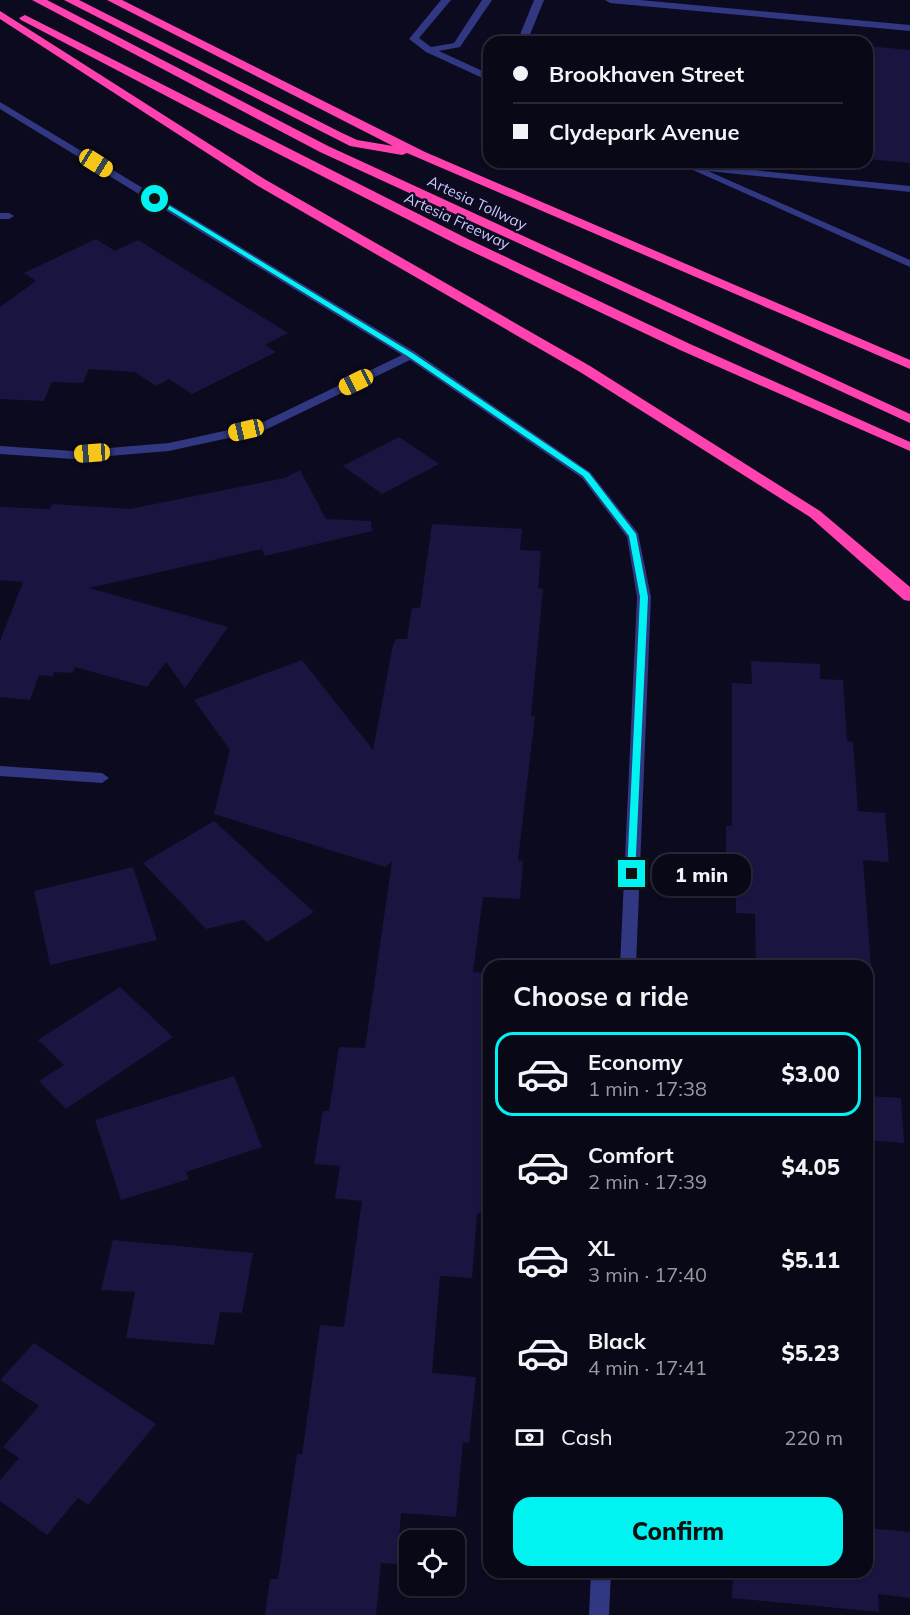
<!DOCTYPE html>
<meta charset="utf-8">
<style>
:root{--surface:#090816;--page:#12111f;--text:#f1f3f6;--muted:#999aa1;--line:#292935;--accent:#00f2f1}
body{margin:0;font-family:Mulish,sans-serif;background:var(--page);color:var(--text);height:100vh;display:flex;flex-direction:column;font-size:22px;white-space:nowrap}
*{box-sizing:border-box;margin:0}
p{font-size:20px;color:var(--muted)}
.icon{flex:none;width:33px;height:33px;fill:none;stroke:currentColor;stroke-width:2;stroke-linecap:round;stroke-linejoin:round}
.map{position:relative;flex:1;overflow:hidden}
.sheet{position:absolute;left:483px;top:960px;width:390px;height:618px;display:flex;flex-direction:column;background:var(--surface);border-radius:18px;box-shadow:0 2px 4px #0004,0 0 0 2px var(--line)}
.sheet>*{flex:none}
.hud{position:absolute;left:483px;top:36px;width:390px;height:132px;border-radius:18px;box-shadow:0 2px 4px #0004,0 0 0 2px var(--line);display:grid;align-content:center;height:132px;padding:0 30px;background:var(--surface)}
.controls{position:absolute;left:399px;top:1530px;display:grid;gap:12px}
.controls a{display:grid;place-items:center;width:66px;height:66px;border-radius:12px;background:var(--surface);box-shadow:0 2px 4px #0004,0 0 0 2px var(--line);font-size:30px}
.end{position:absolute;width:27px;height:27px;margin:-14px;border:8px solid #00f2f1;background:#111;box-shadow:0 0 0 3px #111}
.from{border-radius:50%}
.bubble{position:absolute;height:42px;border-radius:18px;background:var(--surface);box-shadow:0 2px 4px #0004,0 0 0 2px var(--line);font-size:20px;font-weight:800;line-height:42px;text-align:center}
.car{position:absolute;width:18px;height:36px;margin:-18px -9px;border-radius:8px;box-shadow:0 0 4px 2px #0007;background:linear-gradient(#f5c518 24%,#345 0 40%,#f5c518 0 76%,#345 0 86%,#f5c518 0)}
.hud b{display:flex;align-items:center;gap:21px;height:57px;font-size:22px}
.hud b+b{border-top:2px solid var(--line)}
.hud i{width:15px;height:15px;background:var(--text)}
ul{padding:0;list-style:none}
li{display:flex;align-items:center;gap:18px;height:84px;margin:0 12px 9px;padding:0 18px;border:3px solid transparent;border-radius:18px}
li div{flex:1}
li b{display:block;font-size:22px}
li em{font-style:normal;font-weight:800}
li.current{border-color:var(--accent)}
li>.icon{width:54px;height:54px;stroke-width:1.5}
h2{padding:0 30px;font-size:27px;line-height:72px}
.pay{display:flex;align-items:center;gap:15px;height:66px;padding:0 30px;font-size:22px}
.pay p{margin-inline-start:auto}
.action{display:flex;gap:12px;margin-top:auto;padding:12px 30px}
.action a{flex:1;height:69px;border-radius:18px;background:var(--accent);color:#111;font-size:24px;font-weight:800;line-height:69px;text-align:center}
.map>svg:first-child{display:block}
.building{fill:#191541}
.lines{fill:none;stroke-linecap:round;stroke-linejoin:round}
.service{fill:#313781;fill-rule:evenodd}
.minor{fill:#313781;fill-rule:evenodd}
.motorway{fill:#ff42b0;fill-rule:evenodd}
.route{fill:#00f2f1}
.labels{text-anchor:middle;stroke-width:4.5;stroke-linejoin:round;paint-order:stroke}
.far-street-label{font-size:15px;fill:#c8c7ff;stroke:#0c0a1e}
</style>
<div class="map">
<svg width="910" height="1615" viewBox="0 0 910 1615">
<rect width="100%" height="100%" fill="#0c0a1e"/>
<!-- building -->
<path class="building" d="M867,46L910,50V163L867,159Z
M96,239L115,251L138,240L288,333L265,345L276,352L192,394L169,379L156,386L135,372L89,369L83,383L52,382L44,401L0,399V307L36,281L24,273Z
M399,437L439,464L382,494L343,466Z
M300,470L326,519L371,521L372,531L265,556L262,549L89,588L228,627L185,688L166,662L147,687L75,667L73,673L54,672L53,676L39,675L30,700L0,697V641L23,582L0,580V507L50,509L52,504L130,509L285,478Z
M432,524L522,529L520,550L541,551L538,588L543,589L531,716H535L518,860L523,861L520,899L483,897L473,972L489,973V1143L482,1214L477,1213L472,1278L440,1276L432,1373L476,1377L469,1443L463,1442L456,1517L401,1513L397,1564L381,1563L376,1615H265L270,1579H278L297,1454L302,1455L320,1325L344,1327L362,1201L335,1198L340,1166L314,1164L323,1111H329L339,1047L365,1048L392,862L385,867L214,814L230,750L194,700L302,660L373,750L393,645L396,639H407L412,608H420Z
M751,661L820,664V679L843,680L847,741L853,742L858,811L885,813L889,862L863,860L871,966H756L755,914L736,913V868H726V826H732V683L752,684Z
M214,821L314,912L267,942L244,920L206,929L143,863Z
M133,867L157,940L50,965L34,891Z
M120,987L173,1037L66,1109L39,1081L64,1065L38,1040Z
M234,1076L262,1147L186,1172L189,1179L121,1200L95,1120Z
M867,1096L901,1098L904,1143L867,1140Z
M113,1240L253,1253L242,1313L220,1312L214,1345L126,1338L135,1292L101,1290Z
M34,1343L156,1424L88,1505L78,1498L47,1535L0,1501V1480L19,1458L3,1447L39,1406L0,1380Z
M867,1528L910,1532V1598L878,1594L879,1612L732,1598L733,1572H867Z"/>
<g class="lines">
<!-- service -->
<path class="service" d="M441,0H451L419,38L431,47L454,43L482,0H492L460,47L439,51L489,74V81L426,52L409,39Z
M534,0H544L527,42H517Z
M605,0H640L910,25V31L610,3Z
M675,162L910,186V192L708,171L910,260V267Z"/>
<!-- minor -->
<path class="minor" d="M0,102L415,352L590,472L638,533L651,597L636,966H620L637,597L627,537L582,478L410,360L265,430L169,451L73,459L0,454V446L73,451L169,443L261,423L402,355L0,109Z
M0,213H9L14,216L9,219H0Z
M0,766L102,773L109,778L102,783L0,776Z
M591,1572H611L609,1615H589Z"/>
<!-- motorway -->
<path class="motorway" d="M32,0H47L328,146L910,414V423L320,152Z
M64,0H79L340,132L357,140L393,146L107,0H122L425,152L910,360V369L407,153L402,155L350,146Z
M0,11L266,180L590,366L820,511L910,587V601L904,600L810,517L580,372L258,186L0,19Z
M25,15L468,239L690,344L910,442V451L680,350L458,245L239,134L21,20L19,18Z"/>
</g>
<!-- route -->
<path class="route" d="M155,197L414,354L589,473L636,534L648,597L635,876L627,874L640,597L629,536L583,476L409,357L153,200Z"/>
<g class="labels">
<!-- far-street labels -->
<g class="far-street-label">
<text transform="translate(477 203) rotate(25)" y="5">Artesia Tollway</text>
<text transform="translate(457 221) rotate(25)" y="5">Artesia Freeway</text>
</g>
</g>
</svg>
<div class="controls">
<a><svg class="icon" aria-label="locate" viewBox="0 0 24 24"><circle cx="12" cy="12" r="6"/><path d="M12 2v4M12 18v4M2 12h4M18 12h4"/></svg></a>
</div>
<i class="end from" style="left:155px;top:199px"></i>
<i class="end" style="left:632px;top:874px"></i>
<div class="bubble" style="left:652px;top:854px;width:99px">1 min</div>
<i class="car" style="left:96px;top:163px;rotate:122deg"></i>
<i class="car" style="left:356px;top:382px;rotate:244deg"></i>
<i class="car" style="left:246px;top:430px;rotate:257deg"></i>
<i class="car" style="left:92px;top:453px;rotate:266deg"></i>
<div class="hud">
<b><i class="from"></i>Brookhaven Street</b>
<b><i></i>Clydepark Avenue</b>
</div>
<section class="sheet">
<h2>Choose a ride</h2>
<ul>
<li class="current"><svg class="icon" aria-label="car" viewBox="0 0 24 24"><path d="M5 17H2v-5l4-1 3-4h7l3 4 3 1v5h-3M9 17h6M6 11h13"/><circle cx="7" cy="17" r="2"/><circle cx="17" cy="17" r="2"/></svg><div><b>Economy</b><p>1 min · 17:38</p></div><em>$3.00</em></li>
<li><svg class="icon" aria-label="car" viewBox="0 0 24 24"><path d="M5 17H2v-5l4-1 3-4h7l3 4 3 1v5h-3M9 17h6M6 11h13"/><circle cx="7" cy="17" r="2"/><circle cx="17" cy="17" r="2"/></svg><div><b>Comfort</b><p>2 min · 17:39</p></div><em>$4.05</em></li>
<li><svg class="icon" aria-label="car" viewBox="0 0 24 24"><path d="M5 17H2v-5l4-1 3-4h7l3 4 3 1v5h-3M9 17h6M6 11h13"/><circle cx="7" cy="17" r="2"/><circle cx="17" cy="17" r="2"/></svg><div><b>XL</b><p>3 min · 17:40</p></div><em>$5.11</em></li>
<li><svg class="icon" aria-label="car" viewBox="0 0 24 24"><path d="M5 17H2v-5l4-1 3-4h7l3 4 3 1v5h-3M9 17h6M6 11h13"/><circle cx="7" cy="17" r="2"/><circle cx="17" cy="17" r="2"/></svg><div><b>Black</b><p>4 min · 17:41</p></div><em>$5.23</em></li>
</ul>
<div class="pay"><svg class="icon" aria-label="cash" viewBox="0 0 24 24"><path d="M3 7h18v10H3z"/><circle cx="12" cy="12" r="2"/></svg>Cash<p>220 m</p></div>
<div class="action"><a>Confirm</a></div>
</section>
</div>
